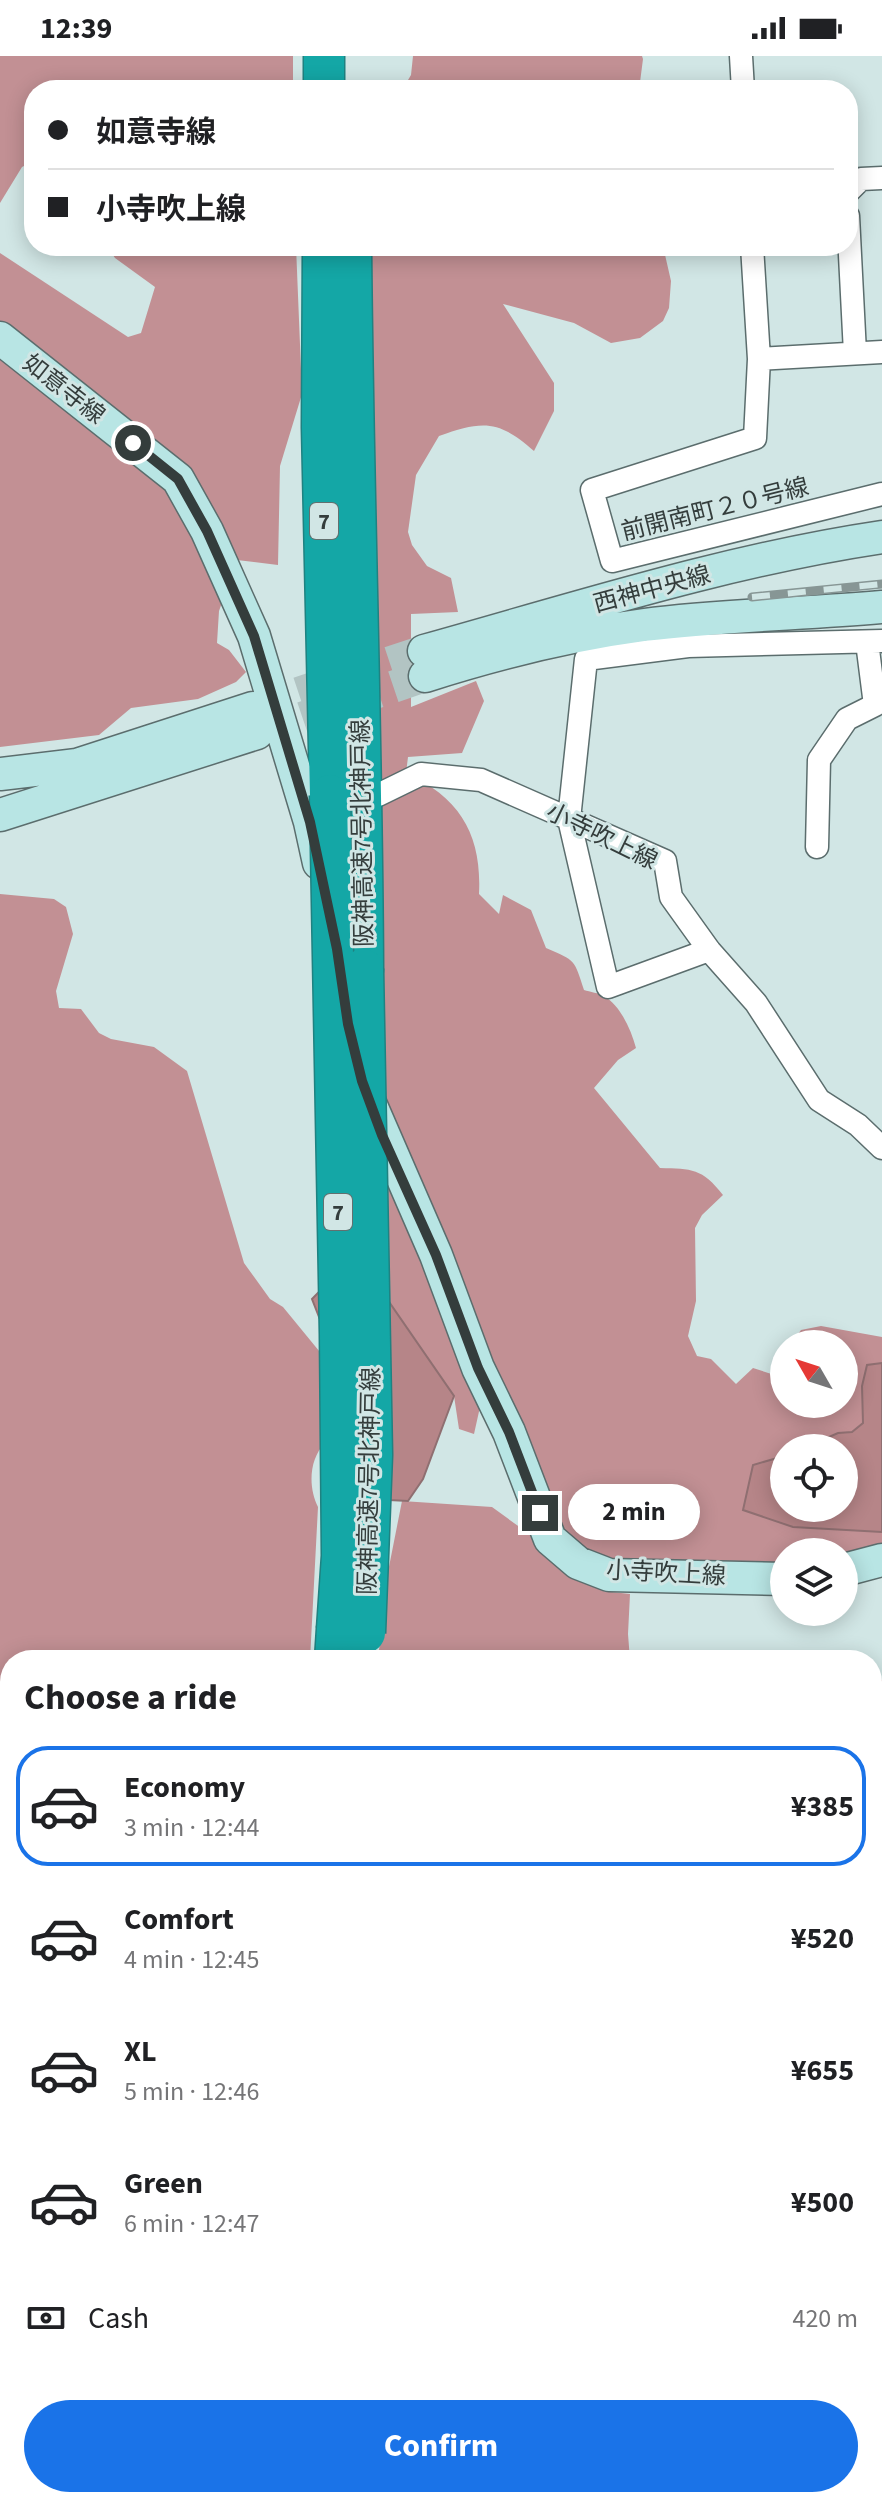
<!DOCTYPE html>
<meta charset="utf-8">
<style>
:root{--surface:#fff;--page:#f6f6f6;--text:#202124;--muted:#757577;--line:#e0e0e0;--accent:#1a73e8}
body{margin:0;font-family:"Source Sans 3","Noto Sans JP",sans-serif;background:var(--page);color:var(--text);height:100vh;display:flex;flex-direction:column;font-size:30px;white-space:nowrap}
*{box-sizing:border-box;margin:0}
p{font-size:26px;color:var(--muted)}
.icon{flex:none;width:44px;height:44px;fill:none;stroke:currentColor;stroke-width:2;stroke-linecap:round;stroke-linejoin:round}
.map{position:relative;flex:1;overflow:hidden}
.sheet{position:absolute;left:0px;top:1594px;width:882px;height:858px;display:flex;flex-direction:column;background:var(--surface);border-radius:32px 32px 0 0;box-shadow:0 4px 20px #0003}
.sheet>*{flex:none}
.hud{position:absolute;left:24px;top:24px;width:834px;height:176px;border-radius:32px;box-shadow:0 4px 20px #0003;display:grid;align-content:center;height:176px;padding:0 24px;background:var(--surface)}
.needle{width:52px;rotate:309deg}
.fabs{position:absolute;left:770px;top:1274px;display:grid;gap:16px}
.fabs a{display:grid;place-items:center;width:88px;height:88px;border-radius:50%;background:var(--surface);box-shadow:0 4px 20px #0003;font-size:40px}
.end{position:absolute;width:36px;height:36px;margin:-18px;border:10px solid #343d3c;background:#fff;box-shadow:0 0 0 4px #fff}
.from{border-radius:50%}
.bubble{position:absolute;height:56px;border-radius:28px;background:var(--surface);box-shadow:0 4px 20px #0003;font-size:26px;font-weight:700;line-height:56px;text-align:center}
.hud b{display:flex;align-items:center;gap:28px;height:76px;font-size:30px}
.hud b+b{border-top:2px solid var(--line)}
.hud i{width:20px;height:20px;background:var(--text)}
ul{padding:0;list-style:none}
li{display:flex;align-items:center;gap:24px;height:120px;margin:0 16px 12px;padding:0 8px;border:4px solid transparent;border-radius:32px}
li div{flex:1}
li b{display:block;font-size:30px}
li em{font-style:normal;font-weight:700}
li.active{border-color:var(--accent)}
li>.icon{width:72px;height:72px;stroke-width:1.5}
h2{padding:0 24px;font-size:36px;line-height:96px}
.pay{display:flex;align-items:center;gap:20px;height:88px;padding:0 24px;font-size:30px}
.pay p{margin-inline-start:auto}
.primary-button{display:flex;gap:16px;margin-top:auto;padding:16px 24px}
.primary-button a{flex:1;height:92px;border-radius:48px;background:var(--accent);color:#fff;font-size:32px;font-weight:700;line-height:92px;text-align:center}
.status{display:flex;justify-content:space-between;align-items:center;height:56px;padding:0 40px;background:var(--surface);direction:ltr}
.status svg{height:22px;fill:currentColor}
.map>svg:first-child{display:block}
.forest{fill:#c29094}
.water{fill:#b68588;stroke:#8f6f71;stroke-width:2}
.lines{fill:none;stroke-linecap:round;stroke-linejoin:round}
.secondary-tunnel{stroke:#b2c4c3;stroke-width:32;stroke-dasharray:32 16;stroke-linecap:butt}
.street-casing{stroke:#5b6d6d;stroke-width:25}
.secondary-casing{stroke:#5b6d6d;stroke-width:35}
.highway-casing{stroke:#1f8281;stroke-width:43}
.street{stroke:#fff;stroke-width:22}
.secondary{stroke:#b8e5e4;stroke-width:32}
.highway{stroke:#14a7a6;stroke-width:40}
.rail-casing{stroke:#879695;stroke-width:9}
.rail{stroke:#d1e6e5;stroke-width:6;stroke-dasharray:18;stroke-linecap:butt}
.highway-bridge-casing{stroke:#1f8281;stroke-width:43;stroke-linecap:butt}
.highway-bridge{stroke:#14a7a6;stroke-width:40}
.route{stroke:#343d3c;stroke-width:10}
.labels{text-anchor:middle;stroke-width:6;stroke-linejoin:round;paint-order:stroke}
.shield{fill:#d1e6e5;stroke:#63706f;stroke-width:2}
.shield-label{font-size:22px;font-weight:bold;fill:#343d3c}
.street-label{font-size:24px;fill:#343d3c;stroke:#d1e6e5}
</style>
<div class="status"><b>12:39</b><svg viewBox="0 0 49 12"><path d="M0 12V9h3v3zM5 12V6h3v6zM10 12V3h3v9zM15 12V0h3v12zM26 1h20v11H26zM47 4h2v5h-2z"/></svg></div>
<div class="map">
<svg width="882" height="2451" viewBox="0 0 882 2451">
<rect width="100%" height="100%" fill="#d1e6e5"/>
<!-- forest -->
<path class="forest" d="M0,0H293V34H34V105L22,111L0,147Z
M413,0H642L643,3L639,34H402L411,19Z
M107,190H296L302,338L280,410L278,509L237,504L219,555L217,587L229,594L246,616L236,626L198,643L131,652L99,679L0,691V197L128,281L141,277L155,231L115,202Z
M369,190H663L671,225L669,252L663,265L640,282L611,287L574,267L503,248L554,327V355L534,395C498,363 482,365 439,380L416,419L408,476L412,489L427,510L451,522L458,556L411,558V651L476,625L484,645L462,697L408,701L406,717C461,742 482,780 479,838L499,858L503,839L531,854L546,892C576,905 574,903 584,934C590,936 599,937 604,940C621,950 631,974 636,992L618,1004L594,1032L660,1112C692,1113 702,1112 723,1139L702,1159L695,1172L696,1245L688,1280L697,1300L711,1303L736,1328L753,1312L784,1322V1348H844V1288H791L801,1274L821,1270L882,1281V1307L867,1309L862,1330L863,1367L852,1376L838,1377L804,1392H784V1400L753,1409L743,1453L793,1471L882,1476V1490L844,1503V1496H784V1508L607,1503L579,1488L555,1468L383,1058Z
M0,838L54,843L66,851L73,878L56,935L59,952L81,953L99,977L111,983L154,991L187,1015L244,1207L270,1243L283,1251L324,1301L325,1387C309,1403 308,1431 318,1451L310,1604H10V2344L0,2352Z
M382,1104L480,1351L474,1378L459,1373L454,1340L387,1243Z
M402,1445L492,1451L536,1483L565,1514L603,1535L630,1538L628,1578L630,1604H378L386,1526Z
M872,1622L882,1624V1672L880,1668H872Z
M882,1686V1843L872,1827V1699Z
M882,2182V2451H764L769,2442H872V2192Z
M71,2442H490L531,2451H65Z"/>
<!-- water -->
<path class="water" d="M356,1198L454,1340L423,1423L408,1445L389,1444L321,1425V1399L340,1383L337,1307L312,1243Z
M882,1307V1476L793,1471L743,1454L753,1409L784,1400V1452H844V1392H804L838,1377L852,1376L863,1367L862,1330L867,1309Z
M696,2442H769L764,2451H694Z"/>
<g class="lines">
<!-- secondary-tunnel -->
<path class="secondary-tunnel" d="M253,652L424,595
M257,677L425,620"/>
<defs>
<path id="street" d="M741,0L743,34
M848,136L861,123L882,122
M848,160L855,297
M752,190L759,303L755,382L592,434L612,505L882,438
M759,303L882,296
M378,739L421,718L481,724L665,805L671,841L709,894L756,947L819,1044L858,1069L882,1092
M817,791L819,704L847,663L875,649L867,586
M709,894L608,931L569,763L586,603L688,590L882,585"/>
<path id="secondary" d="M0,282L178,423L207,475L254,580L310,766L319,807
M424,595C575,553 727,504 882,481
M425,620C497,597 569,579 644,569C723,559 803,558 882,551
M0,718L77,709L253,652
M0,759L257,677
M370,1047L436,1199L478,1312L509,1376L550,1483L578,1507L609,1519L784,1523
M844,1514L882,1504"/>
<path id="highway" d="M324,34V0
M323,190L322,371L330,739
M351,190C353,431 362,672 363,913
M335,1604L337,1573
M0,2450L10,2437
M40,2451L47,2442"/>
</defs>
<!-- street casing -->
<use href="#street" class="street-casing"/>
<!-- secondary casing -->
<use href="#secondary" class="secondary-casing"/>
<!-- highway casing -->
<use href="#highway" class="highway-casing"/>
<!-- street -->
<use href="#street" class="street"/>
<!-- secondary -->
<use href="#secondary" class="secondary"/>
<!-- highway -->
<use href="#highway" class="highway"/>
<defs>
<path id="rail" d="M752,541L882,528"/>
</defs>
<!-- rail casing -->
<use href="#rail" class="rail-casing"/>
<!-- rail -->
<use href="#rail" class="rail"/>
<defs>
<path id="highway-bridge" d="M330,739L340,1278L342,1500L337,1573
M363,913L372,1399L365,1577"/>
</defs>
<!-- highway-bridge casing -->
<use href="#highway-bridge" class="highway-bridge-casing"/>
<!-- highway-bridge -->
<use href="#highway-bridge" class="highway-bridge"/>
</g>
<g class="lines">
<!-- route -->
<path class="route" d="M133,387L178,423L207,475L254,580L310,766L337,893L348,968L362,1025L382,1079L436,1199L478,1312L509,1376L540,1457"/>
</g>
<g class="labels">
<!-- shield labels -->
<g class="shield">
<rect x="310" y="447" width="28" height="36" rx="6"/>
<rect x="324" y="1138" width="28" height="36" rx="6"/>
</g>
<g class="shield-label">
<text x="324" y="473">7</text>
<text x="338" y="1164">7</text>
</g>
<!-- street labels -->
<g class="street-label">
<text transform="translate(64 333) rotate(38)" y="8">如意寺線</text>
<text transform="translate(715 453) rotate(-14)" y="8">前開南町２０号線</text>
<text transform="translate(652 533) rotate(-15)" y="8">西神中央線</text>
<text transform="translate(362 777) rotate(-91)" y="8">阪神高速7号北神戸線</text>
<text transform="translate(602 780) rotate(26)" y="8">小寺吹上線</text>
<text transform="translate(369 1425) rotate(-89)" y="8">阪神高速7号北神戸線</text>
<text transform="translate(666 1517) rotate(3)" y="8">小寺吹上線</text>
</g>
</g>
</svg>
<div class="fabs">
<a><svg class="needle" viewBox="-14 -14 28 28"><path d="M0-13l5 13h-10z" fill="#e53935"/><path d="M0 13l5-13h-10z" fill="#757577"/></svg></a>
<a><svg class="icon" aria-label="locate" viewBox="0 0 24 24"><circle cx="12" cy="12" r="6"/><path d="M12 2v4M12 18v4M2 12h4M18 12h4"/></svg></a>
<a><svg class="icon" aria-label="layers" viewBox="0 0 24 24"><path d="M12 4l9 5-9 5-9-5zM3 14l9 5 9-5"/></svg></a>
</div>
<i class="end from" style="left:133px;top:387px"></i>
<i class="end" style="left:540px;top:1457px"></i>
<div class="bubble" style="left:568px;top:1428px;width:132px">2 min</div>
<div class="hud">
<b><i class="from"></i>如意寺線</b>
<b><i></i>小寺吹上線</b>
</div>
<section class="sheet">
<h2>Choose a ride</h2>
<ul>
<li class="active"><svg class="icon" aria-label="car" viewBox="0 0 24 24"><path d="M5 17H2v-5l4-1 3-4h7l3 4 3 1v5h-3M9 17h6M6 11h13"/><circle cx="7" cy="17" r="2"/><circle cx="17" cy="17" r="2"/></svg><div><b>Economy</b><p>3 min · 12:44</p></div><em>¥385</em></li>
<li><svg class="icon" aria-label="car" viewBox="0 0 24 24"><path d="M5 17H2v-5l4-1 3-4h7l3 4 3 1v5h-3M9 17h6M6 11h13"/><circle cx="7" cy="17" r="2"/><circle cx="17" cy="17" r="2"/></svg><div><b>Comfort</b><p>4 min · 12:45</p></div><em>¥520</em></li>
<li><svg class="icon" aria-label="car" viewBox="0 0 24 24"><path d="M5 17H2v-5l4-1 3-4h7l3 4 3 1v5h-3M9 17h6M6 11h13"/><circle cx="7" cy="17" r="2"/><circle cx="17" cy="17" r="2"/></svg><div><b>XL</b><p>5 min · 12:46</p></div><em>¥655</em></li>
<li><svg class="icon" aria-label="car" viewBox="0 0 24 24"><path d="M5 17H2v-5l4-1 3-4h7l3 4 3 1v5h-3M9 17h6M6 11h13"/><circle cx="7" cy="17" r="2"/><circle cx="17" cy="17" r="2"/></svg><div><b>Green</b><p>6 min · 12:47</p></div><em>¥500</em></li>
</ul>
<div class="pay"><svg class="icon" aria-label="cash" viewBox="0 0 24 24"><path d="M3 7h18v10H3z"/><circle cx="12" cy="12" r="2"/></svg>Cash<p>420 m</p></div>
<div class="primary-button"><a>Confirm</a></div>
</section>
</div>
